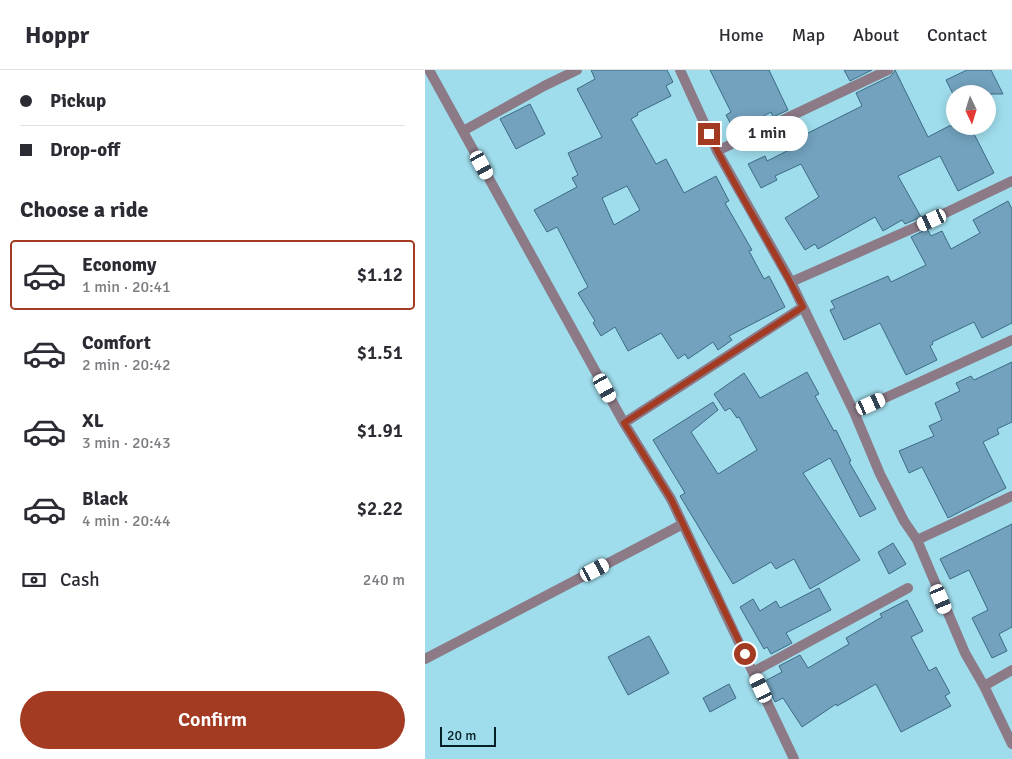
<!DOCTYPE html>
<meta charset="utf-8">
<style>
:root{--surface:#fff;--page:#f2f2f3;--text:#2b2b33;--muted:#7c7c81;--line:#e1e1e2;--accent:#a33a22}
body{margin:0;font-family:Signika,sans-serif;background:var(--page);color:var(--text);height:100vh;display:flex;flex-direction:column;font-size:19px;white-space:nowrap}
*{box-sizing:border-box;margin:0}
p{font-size:16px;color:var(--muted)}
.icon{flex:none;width:28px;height:28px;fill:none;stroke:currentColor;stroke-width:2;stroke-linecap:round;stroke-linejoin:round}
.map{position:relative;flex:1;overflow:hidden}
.drawer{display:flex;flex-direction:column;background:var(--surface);width:425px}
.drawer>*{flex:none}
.guide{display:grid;align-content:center;height:110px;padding:0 20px;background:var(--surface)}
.needle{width:32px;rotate:176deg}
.controls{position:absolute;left:521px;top:15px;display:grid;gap:10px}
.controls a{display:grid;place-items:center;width:50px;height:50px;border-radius:50%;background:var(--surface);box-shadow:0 2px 12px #0003;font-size:25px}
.scale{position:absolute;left:15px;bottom:12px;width:56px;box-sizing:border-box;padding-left:5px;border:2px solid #051f24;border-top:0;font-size:14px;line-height:18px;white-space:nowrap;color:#051f24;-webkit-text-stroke:4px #a0ddec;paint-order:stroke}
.end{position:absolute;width:22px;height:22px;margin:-11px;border:6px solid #a33a22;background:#fff;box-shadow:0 0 0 2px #fff}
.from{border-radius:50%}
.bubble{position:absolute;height:35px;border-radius:18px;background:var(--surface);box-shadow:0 2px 12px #0003;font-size:16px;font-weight:600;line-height:35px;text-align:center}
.car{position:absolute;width:15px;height:30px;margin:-15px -8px;border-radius:6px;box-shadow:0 0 4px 1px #0007;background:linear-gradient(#fff 24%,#345 0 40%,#fff 0 76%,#345 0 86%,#fff 0)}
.guide b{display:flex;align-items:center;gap:18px;height:48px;font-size:19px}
.guide b+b{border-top:1px solid var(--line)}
.guide i{width:12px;height:12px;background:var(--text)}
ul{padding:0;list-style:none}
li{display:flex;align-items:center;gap:15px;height:70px;margin:0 10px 8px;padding:0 10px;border:2px solid transparent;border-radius:5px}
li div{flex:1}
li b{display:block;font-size:19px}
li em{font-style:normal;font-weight:600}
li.current{border-color:var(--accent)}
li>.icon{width:45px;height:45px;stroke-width:1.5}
h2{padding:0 20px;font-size:22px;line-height:60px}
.pay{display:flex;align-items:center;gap:12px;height:55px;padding:0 20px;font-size:19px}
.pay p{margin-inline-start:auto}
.action{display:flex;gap:10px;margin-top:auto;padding:10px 20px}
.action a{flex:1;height:58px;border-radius:30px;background:var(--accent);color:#fff;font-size:20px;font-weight:600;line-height:58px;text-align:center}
header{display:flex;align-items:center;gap:30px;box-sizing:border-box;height:70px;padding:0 25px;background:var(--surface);border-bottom:1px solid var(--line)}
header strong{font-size:24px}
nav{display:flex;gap:28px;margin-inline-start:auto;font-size:18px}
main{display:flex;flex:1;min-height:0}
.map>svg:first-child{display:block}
.building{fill:#72a2be;stroke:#3d6b85;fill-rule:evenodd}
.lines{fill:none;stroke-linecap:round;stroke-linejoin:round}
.street{stroke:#8c7a87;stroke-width:10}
.route{stroke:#a33a22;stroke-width:6}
</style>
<header>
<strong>Hoppr</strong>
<nav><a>Home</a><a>Map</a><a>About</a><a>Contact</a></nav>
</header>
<main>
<section class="drawer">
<div class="guide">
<b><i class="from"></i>Pickup</b>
<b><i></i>Drop-off</b>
</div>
<h2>Choose a ride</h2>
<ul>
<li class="current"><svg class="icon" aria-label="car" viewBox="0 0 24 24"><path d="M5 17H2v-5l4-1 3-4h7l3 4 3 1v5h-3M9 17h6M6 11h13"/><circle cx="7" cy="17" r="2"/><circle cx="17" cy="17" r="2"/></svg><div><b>Economy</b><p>1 min · 20:41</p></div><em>$1.12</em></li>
<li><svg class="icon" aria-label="car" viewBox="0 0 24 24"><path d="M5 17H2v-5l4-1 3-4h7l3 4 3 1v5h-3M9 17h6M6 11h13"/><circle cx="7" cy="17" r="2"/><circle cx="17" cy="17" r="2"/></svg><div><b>Comfort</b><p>2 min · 20:42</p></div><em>$1.51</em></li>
<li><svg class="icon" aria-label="car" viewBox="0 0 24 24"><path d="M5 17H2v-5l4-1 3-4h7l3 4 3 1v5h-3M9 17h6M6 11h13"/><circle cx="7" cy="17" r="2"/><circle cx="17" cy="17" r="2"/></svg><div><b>XL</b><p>3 min · 20:43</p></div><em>$1.91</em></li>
<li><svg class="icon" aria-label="car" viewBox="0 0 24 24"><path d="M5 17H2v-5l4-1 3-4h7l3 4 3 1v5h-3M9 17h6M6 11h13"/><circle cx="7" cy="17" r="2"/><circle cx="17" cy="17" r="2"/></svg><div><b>Black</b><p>4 min · 20:44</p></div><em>$2.22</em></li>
</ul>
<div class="pay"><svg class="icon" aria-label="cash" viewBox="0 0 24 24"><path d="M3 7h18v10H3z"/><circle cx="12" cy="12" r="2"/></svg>Cash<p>240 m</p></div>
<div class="action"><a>Confirm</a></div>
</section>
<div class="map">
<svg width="587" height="689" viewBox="0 0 587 689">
<rect width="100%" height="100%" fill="#a0ddec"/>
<!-- building -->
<path class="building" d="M166,0H242L248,12L241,16L246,26L212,43L213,45L206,49L231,94L241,89L259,123L291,106L304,131L300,133L327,180L324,181L339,209L344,206L360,237L304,266L307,270L293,280L288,272L263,289L260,284L253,289L236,263L203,281L190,257L176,266L168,253L170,251L153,223L163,217L132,157L122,162L109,140L152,117L147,108L153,105L143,83L177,67L152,19L170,9ZM202,116L215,140L189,155L177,128Z
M285,0H344L363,40L348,47L346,42L310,62L301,45L306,42Z
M419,0H447L425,11Z
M470,0L503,67L524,56H545L569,103L533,121L515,86L473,106L496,147L480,154L477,150L458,161L450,147L393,179L390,174L380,180L360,148L394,127L376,94L350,106L352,110L336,118L323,94L340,86L342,91L368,78L365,72L437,36L431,23L466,6Z
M542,0H566L578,24H528L521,10Z
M105,34L120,64L91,79L75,49Z
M583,131L587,139V253L557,268L549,252L507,272L508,274L505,276L512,290L481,305L455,253L419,270L405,240L410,238L406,231L463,206L466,212L501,195L486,167L502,159L506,166L517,161L526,179L555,163L548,150Z
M587,292V352L572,359L574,364L558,372L581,418L523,448L497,397L484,403L474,381L509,366L504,356L517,350L510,333L535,321L531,313L546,306L549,310Z
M382,302L394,324L390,326L409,361L411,360L426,391L424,392L451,439L435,447L405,388L378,403L435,490L385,519L369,489L351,499L346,492L308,514L255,426L260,423L228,370L288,332L293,340L266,362L293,404L332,380L314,347L312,348L305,338L300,341L289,324L319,303L335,328Z
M587,454V557L574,564L582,581L567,588L547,548L563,540L544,500L525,509L515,489Z
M468,473L481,494L464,504L453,482Z
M394,518L406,540L361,563L367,573L346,584L342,577L339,579L315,537L328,529L335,541L351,531L355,538Z
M482,530L498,561L486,567L504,601L511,597L525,623L520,626L526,636L476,662L451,614L412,636L411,634L377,657L358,628L350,632L340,611L357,602L354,596L375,585L383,598L424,574L421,568L457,547L455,544Z
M224,566L244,603L203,625L183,587Z
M304,614L311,628L285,642L278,628Z"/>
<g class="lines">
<!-- street -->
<path class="street" d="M4,0L199,353L246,429L369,689
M255,0L292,81L366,212L429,342L455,404L479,451L492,470L540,583L559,616L587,674
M38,61L119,16L152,0
M292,81L463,0
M366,212L491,157L587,111
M429,342L587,270
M199,353L378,237
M492,470L587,426
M0,589L258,454
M328,602L483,518
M559,616L587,600"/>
</g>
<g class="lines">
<!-- route -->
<path class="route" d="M284,64C312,123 349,178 378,237L199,353L246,429L320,584"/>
</g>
</svg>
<div class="controls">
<a><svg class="needle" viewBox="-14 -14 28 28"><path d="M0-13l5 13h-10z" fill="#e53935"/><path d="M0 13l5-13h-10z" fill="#7c7c81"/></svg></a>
</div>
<div class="scale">20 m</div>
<i class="end from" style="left:320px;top:584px"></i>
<i class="end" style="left:284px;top:64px"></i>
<div class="bubble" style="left:301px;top:46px;width:82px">1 min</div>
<i class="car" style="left:57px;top:95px;rotate:151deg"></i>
<i class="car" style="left:507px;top:150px;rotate:245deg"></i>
<i class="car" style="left:180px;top:318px;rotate:151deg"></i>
<i class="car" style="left:446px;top:334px;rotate:66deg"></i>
<i class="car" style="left:170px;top:500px;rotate:62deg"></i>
<i class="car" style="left:516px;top:529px;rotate:157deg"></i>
<i class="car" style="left:336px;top:618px;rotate:335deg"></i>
</div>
</main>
